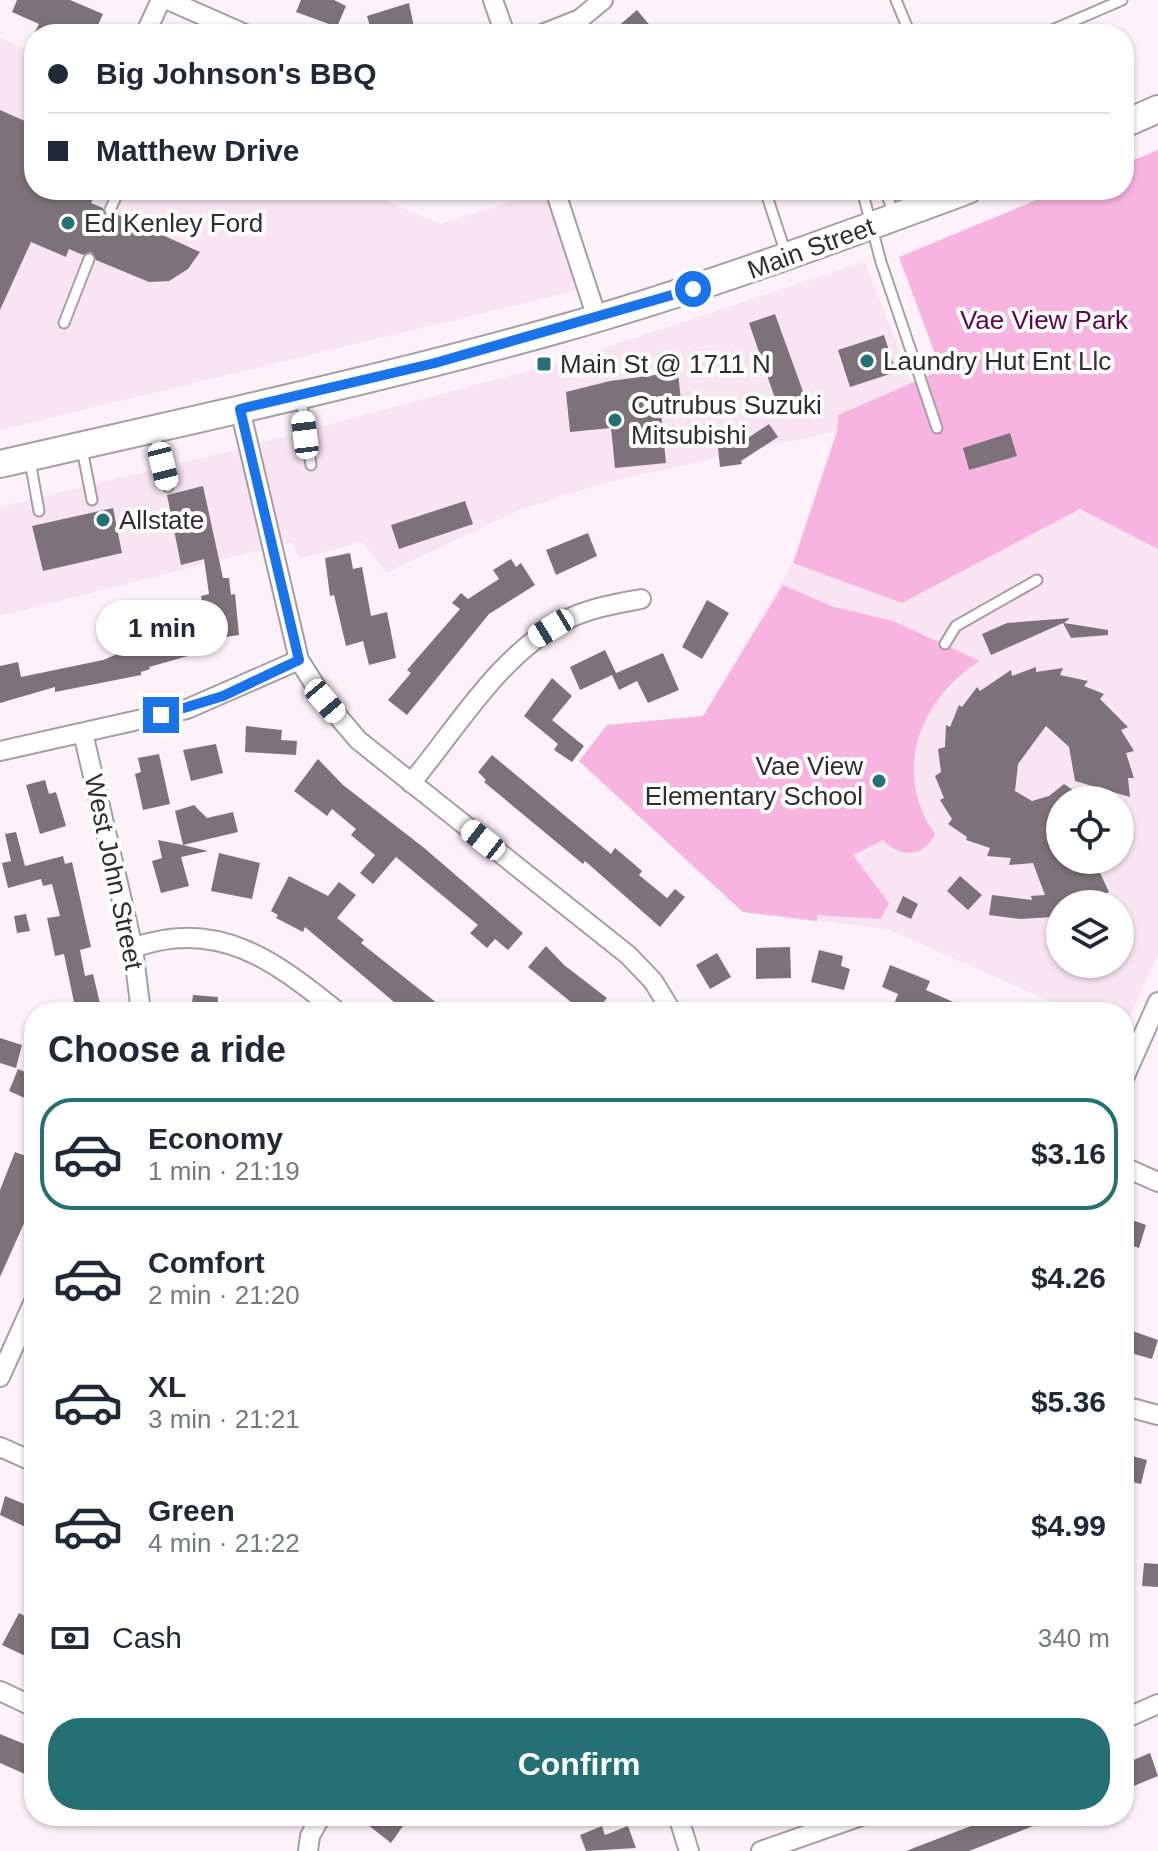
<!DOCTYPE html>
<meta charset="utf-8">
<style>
:root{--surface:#fff;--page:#f6f6f7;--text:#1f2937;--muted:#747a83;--line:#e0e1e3;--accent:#257074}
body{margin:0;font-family:Helvetica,sans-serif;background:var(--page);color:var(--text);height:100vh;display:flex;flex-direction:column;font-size:30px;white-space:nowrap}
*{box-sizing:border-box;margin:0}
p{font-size:26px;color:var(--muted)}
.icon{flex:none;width:44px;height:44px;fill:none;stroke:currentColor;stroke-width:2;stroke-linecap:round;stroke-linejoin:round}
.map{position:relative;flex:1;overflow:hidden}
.side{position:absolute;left:24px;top:1002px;width:1110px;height:824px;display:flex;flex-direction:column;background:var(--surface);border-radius:32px;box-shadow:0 2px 6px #0004}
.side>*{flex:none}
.hud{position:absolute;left:24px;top:24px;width:1110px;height:176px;border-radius:32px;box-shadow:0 2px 6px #0004;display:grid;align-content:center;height:176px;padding:0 24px;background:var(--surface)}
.buttons{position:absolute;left:1046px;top:786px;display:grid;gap:16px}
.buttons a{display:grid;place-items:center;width:88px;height:88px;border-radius:50%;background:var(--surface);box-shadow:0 2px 6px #0004;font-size:40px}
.end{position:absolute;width:36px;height:36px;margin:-18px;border:10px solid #1a73e8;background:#fff;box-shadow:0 0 0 4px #fff}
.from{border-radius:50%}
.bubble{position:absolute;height:56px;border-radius:28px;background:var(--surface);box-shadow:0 2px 6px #0004;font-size:26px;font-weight:700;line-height:56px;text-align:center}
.car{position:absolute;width:24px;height:48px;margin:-24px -12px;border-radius:10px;box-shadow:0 0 6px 2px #0007;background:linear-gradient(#fff 24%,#345 0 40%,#fff 0 76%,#345 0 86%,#fff 0)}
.hud b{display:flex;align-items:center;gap:28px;height:76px;font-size:30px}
.hud b+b{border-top:2px solid var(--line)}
.hud i{width:20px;height:20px;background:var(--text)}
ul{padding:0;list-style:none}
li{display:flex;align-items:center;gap:24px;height:112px;margin:0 16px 12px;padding:0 8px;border:4px solid transparent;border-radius:32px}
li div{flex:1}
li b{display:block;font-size:30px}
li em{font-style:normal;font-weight:700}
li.active{border-color:var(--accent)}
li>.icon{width:72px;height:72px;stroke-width:1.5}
h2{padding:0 24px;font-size:36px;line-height:96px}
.pay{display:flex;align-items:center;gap:20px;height:88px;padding:0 24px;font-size:30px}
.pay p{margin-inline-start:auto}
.button{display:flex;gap:16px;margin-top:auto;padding:16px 24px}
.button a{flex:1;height:92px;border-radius:32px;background:var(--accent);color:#fff;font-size:32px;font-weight:700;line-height:92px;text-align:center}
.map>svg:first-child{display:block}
.built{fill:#f8e5f1;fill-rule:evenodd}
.green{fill:#f8b4e1}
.building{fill:#7d7279}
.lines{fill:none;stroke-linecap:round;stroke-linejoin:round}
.lane-casing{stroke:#a89da4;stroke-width:13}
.street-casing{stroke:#a89da4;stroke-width:22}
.secondary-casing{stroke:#a89da4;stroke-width:30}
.lane{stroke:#fff;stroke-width:9}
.street{stroke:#fff;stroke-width:18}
.secondary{stroke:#fff;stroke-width:26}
.route{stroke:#1a73e8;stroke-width:10}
.poi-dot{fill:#257074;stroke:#fff;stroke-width:3}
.labels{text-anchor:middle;stroke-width:8;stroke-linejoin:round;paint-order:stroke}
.poi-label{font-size:26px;fill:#302c2f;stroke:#fff;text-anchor:start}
.street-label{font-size:26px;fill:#302c2f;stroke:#fff}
.park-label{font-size:26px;fill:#5f034b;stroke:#fff}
</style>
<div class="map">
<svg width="1158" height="1851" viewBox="0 0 1158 1851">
<rect width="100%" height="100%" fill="#fef2fa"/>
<!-- built -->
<path class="built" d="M0,38L34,53V190H359L441,224L549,190L578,290L0,430Z
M865,262L912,382L838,415L837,431L608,482L521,509L386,573L362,542L299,559L292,542L0,616V507L231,451L565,361Z
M1080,509L1158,549V954L1124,1029V1012H1074L888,929L743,912L579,761L607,725L703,716L793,563L902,603ZM1060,800H1120V860H1060ZM1060,904H1120V964H1060Z"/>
<!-- green -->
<path class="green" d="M1158,150V549L1080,509L902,603L793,563L837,431L838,415L941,370L899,257L1061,190H1124V164Z
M783,585L831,606L893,621L980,661C920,698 891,772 935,834C924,858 900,858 883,840L853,855L889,903L881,919L817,915V921L743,912L579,761L607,725L703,716Z"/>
<!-- building -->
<path class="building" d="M17,0H70L103,14L94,34H34L39,24L12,12Z
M301,0H334L346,6L337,27L296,12Z
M409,3L414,27L372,34L367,16Z
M637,10L657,34H609Z
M0,110L34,125V190H97L91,203L103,208L106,216L116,214L200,252L188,269L169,281L149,282L96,260L91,252L83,255L69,249L66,257L31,242L0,310Z
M775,314L805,397L778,407L749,323Z
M884,335L896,372L850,387L838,350Z
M678,372L682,411L661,413L666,463L615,468L611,428L570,432L566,392L610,381Z
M769,424L778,437L741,461L742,464L720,467L718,448L736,446Z
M1010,433L1017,456L969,470L963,448Z
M203,486L223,578H229L231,595L235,594L239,635L199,641L202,652L149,667L150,669L141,672V675L55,692V687L0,703V666L18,662L21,677L103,660L115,655L112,644L161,633L158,624L203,612L201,596L209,594L204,559L181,565L167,495Z
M465,501L473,524L399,549L391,525Z
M113,508L122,553L43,571L32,526Z
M588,533L597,556L556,575L546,550Z
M350,553L353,569L362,567L371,616L387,612L396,658L369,665L363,641L346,646L334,595L330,596L325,558Z
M511,559L516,567L521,563L535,585L489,614L407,715L388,700L411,673L407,670L460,609L452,603L461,593L468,599L499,579L493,570Z
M707,600L729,613L702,659L682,647Z
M1070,618L1064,623L1108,630V635L1071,638L1063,623L991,655L982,634L1007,623Z
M605,650L616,673L663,653L679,690L648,703L637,681L619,690L612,675L580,690L570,667Z
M1036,667V672L1063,668L1060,675L1088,681L1084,686L1104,694L1100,699L1128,727L1121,730L1134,751L1126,753L1134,778H1128L1130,797L1075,781L1069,747L1046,726L1018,764L1015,791L1032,801L1049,796L1064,784L1088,800H1060V860H1094L1109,892L1082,904H1060L1059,931L1053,917L1020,919L989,915L992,895L1032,900L1031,896L1045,895L1033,863L1009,865L1011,858L987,856L990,848L966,840L967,837L948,824L952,819L940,800L944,798L935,776L941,772L938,749L945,747L946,725L950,727L959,705L962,707L977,687L980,691L1011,670L1012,676Z
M552,678L572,696L552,720L584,746L572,762L554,750L558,744L524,716Z
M246,726L282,730L281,740L297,741L296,755L245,752Z
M216,744L223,773L191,781L183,750Z
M159,754L170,804L143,810L135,774L141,772L138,758Z
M492,755L611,854L615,848L634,864L642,871L639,875L667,898L675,889L685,897L660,927L585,861L583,864L484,782L486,780L478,772Z
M318,759L343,785L423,847L523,933L508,950L495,939L487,948L470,933L478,925L396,857L373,884L360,873L375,855L351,835L356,829L332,809L327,816L294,791Z
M45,780L49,794L56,792L66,826L40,834L26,785Z
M194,805L207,818L233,812L238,832L183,845L208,851L181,857L189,886L161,893L152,861L162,858L158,840L183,845L175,811Z
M16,832L25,866L63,856L65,864L72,862L91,947L80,950L85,976L93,974L102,1012H76L64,954L55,956L47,918L60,916L52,884L43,886L41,879L8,888L2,863L11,861L5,834Z
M219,853L260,863L252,899L211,891Z
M289,876L328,896L339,882L356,895L337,918L364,940L361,943L448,1012H406L305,927L303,932L276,918L278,915L271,911Z
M960,876L982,895L968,910L947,891Z
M903,896L918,904L911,919L896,912Z
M26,914L30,931L17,933L14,916Z
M546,946L564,965L607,998L595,1012H583L528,967Z
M790,947L791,978L756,979V948Z
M819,950L843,956L841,966L850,969L844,990L811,982Z
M717,953L731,977L710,989L696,965Z
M890,965L930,981L926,990L976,1012H891L898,994L882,987Z
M193,995L218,997L217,1012H191Z
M0,1038L22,1045L16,1068L0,1063Z
M18,1069L34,1076V1102L9,1091Z
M15,1152L34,1159V1201L0,1277V1190Z
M1124,1217L1146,1225L1139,1248L1124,1243Z
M1124,1328L1158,1340L1152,1359L1124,1351Z
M1124,1454L1147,1460L1141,1484L1124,1480Z
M5,1496L34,1508V1531L0,1515Z
M1144,1563L1158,1564V1587L1142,1586Z
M19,1613L34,1621V1660L2,1645Z
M0,1734L34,1748V1778L0,1763Z
M1150,1753L1158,1776L1124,1790V1764Z
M376,1816H410L391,1843L368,1825Z
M997,1816H1059L969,1851H906Z
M602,1826L605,1835L628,1826L636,1848L586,1851L580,1835Z"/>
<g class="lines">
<defs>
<path id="lane" d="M896,0L910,34
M1043,34L1122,0
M765,190L786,254
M862,190L881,262L937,428
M885,190L894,214
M110,210L119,190
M64,323L89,259
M301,399L311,465
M154,433L168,487
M82,449L92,500
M30,461L39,511
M945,644L956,626L1037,580"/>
<path id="street" d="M168,0L245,34
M493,0L505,34
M145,34L161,0
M542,34L580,19L603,0
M555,190L597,318
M240,409L299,660L325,701L358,740L628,955L653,981L672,1012
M83,733L133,948L141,1012
M0,751L187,709L299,660
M411,783C457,728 499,655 564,621C588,608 615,604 641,599
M133,948C217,917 275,961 338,1012
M1124,1078L1158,1002
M1124,1167L1158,1182
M0,1377L34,1301
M1124,1406L1158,1415
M0,1447L34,1462
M0,1691L34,1707
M1124,1719L1158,1704
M678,1816L689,1851
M308,1851L310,1836L321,1816
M761,1851L861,1816"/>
<path id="secondary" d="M1124,124L1158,109
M0,464C187,421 375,381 560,329C699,290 833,240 968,190"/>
</defs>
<!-- lane casing -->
<use href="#lane" class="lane-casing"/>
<!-- street casing -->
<use href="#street" class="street-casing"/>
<!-- secondary casing -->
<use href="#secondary" class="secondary-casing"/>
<!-- lane -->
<use href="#lane" class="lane"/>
<!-- street -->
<use href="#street" class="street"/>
<!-- secondary -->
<use href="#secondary" class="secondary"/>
</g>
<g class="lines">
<!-- route -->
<path class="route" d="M161,715L223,696L299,660L240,409L435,363L693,289"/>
</g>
<!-- markers -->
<g class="poi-dot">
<circle cx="68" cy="223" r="8"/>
<circle cx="867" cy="361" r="8"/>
<rect x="536" y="356" width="16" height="16" rx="4"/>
<circle cx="615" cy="420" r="8"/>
<circle cx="103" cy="520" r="8"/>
<circle cx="879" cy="781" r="8"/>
</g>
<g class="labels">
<!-- poi labels -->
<g class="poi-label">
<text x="84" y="232">Ed Kenley Ford</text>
<text x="883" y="370">Laundry Hut Ent Llc</text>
<text x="560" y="373">Main St @ 1711 N</text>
<text x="631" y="414">Cutrubus Suzuki<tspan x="631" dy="30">Mitsubishi</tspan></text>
<text x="119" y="529">Allstate</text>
<text x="863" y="775" text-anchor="end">Vae View<tspan x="863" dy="30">Elementary School</tspan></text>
</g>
<!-- street labels -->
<g class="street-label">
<text transform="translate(811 248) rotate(-20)" y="9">Main Street</text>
<text transform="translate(114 872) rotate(78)" y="9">West John Street</text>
</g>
<!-- park labels -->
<g class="park-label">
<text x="1044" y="329">Vae View Park</text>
</g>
</g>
</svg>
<div class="buttons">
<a><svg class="icon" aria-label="locate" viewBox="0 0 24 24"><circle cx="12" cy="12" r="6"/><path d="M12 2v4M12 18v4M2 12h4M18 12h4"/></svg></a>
<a><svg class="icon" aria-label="layers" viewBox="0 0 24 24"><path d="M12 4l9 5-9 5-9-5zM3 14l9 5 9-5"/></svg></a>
</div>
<i class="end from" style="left:693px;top:289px"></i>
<i class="end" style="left:161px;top:715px"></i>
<div class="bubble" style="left:96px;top:600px;width:132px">1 min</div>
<i class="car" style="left:305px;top:435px;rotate:353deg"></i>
<i class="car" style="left:163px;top:466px;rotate:166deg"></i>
<i class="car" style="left:551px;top:628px;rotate:239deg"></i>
<i class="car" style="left:325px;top:701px;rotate:140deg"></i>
<i class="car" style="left:483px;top:840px;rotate:308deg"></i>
<div class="hud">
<b><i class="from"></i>Big Johnson's BBQ</b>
<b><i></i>Matthew Drive</b>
</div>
<section class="side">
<h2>Choose a ride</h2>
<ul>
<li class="active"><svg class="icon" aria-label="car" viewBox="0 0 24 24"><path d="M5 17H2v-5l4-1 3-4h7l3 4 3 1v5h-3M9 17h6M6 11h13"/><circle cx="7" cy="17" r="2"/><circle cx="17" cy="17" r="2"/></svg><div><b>Economy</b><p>1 min · 21:19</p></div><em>$3.16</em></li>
<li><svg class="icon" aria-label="car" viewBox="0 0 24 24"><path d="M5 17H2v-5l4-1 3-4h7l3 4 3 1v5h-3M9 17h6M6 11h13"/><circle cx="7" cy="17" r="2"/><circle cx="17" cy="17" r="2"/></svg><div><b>Comfort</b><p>2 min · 21:20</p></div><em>$4.26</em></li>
<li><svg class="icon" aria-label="car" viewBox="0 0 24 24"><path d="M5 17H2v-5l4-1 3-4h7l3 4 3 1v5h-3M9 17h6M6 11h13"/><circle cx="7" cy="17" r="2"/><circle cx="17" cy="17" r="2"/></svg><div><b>XL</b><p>3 min · 21:21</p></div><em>$5.36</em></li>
<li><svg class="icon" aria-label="car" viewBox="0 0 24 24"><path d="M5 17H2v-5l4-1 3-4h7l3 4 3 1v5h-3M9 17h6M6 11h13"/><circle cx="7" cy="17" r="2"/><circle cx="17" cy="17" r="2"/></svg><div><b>Green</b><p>4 min · 21:22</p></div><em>$4.99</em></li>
</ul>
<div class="pay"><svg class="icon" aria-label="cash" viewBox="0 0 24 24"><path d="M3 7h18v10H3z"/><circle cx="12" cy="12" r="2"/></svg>Cash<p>340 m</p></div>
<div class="button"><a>Confirm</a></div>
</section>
</div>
